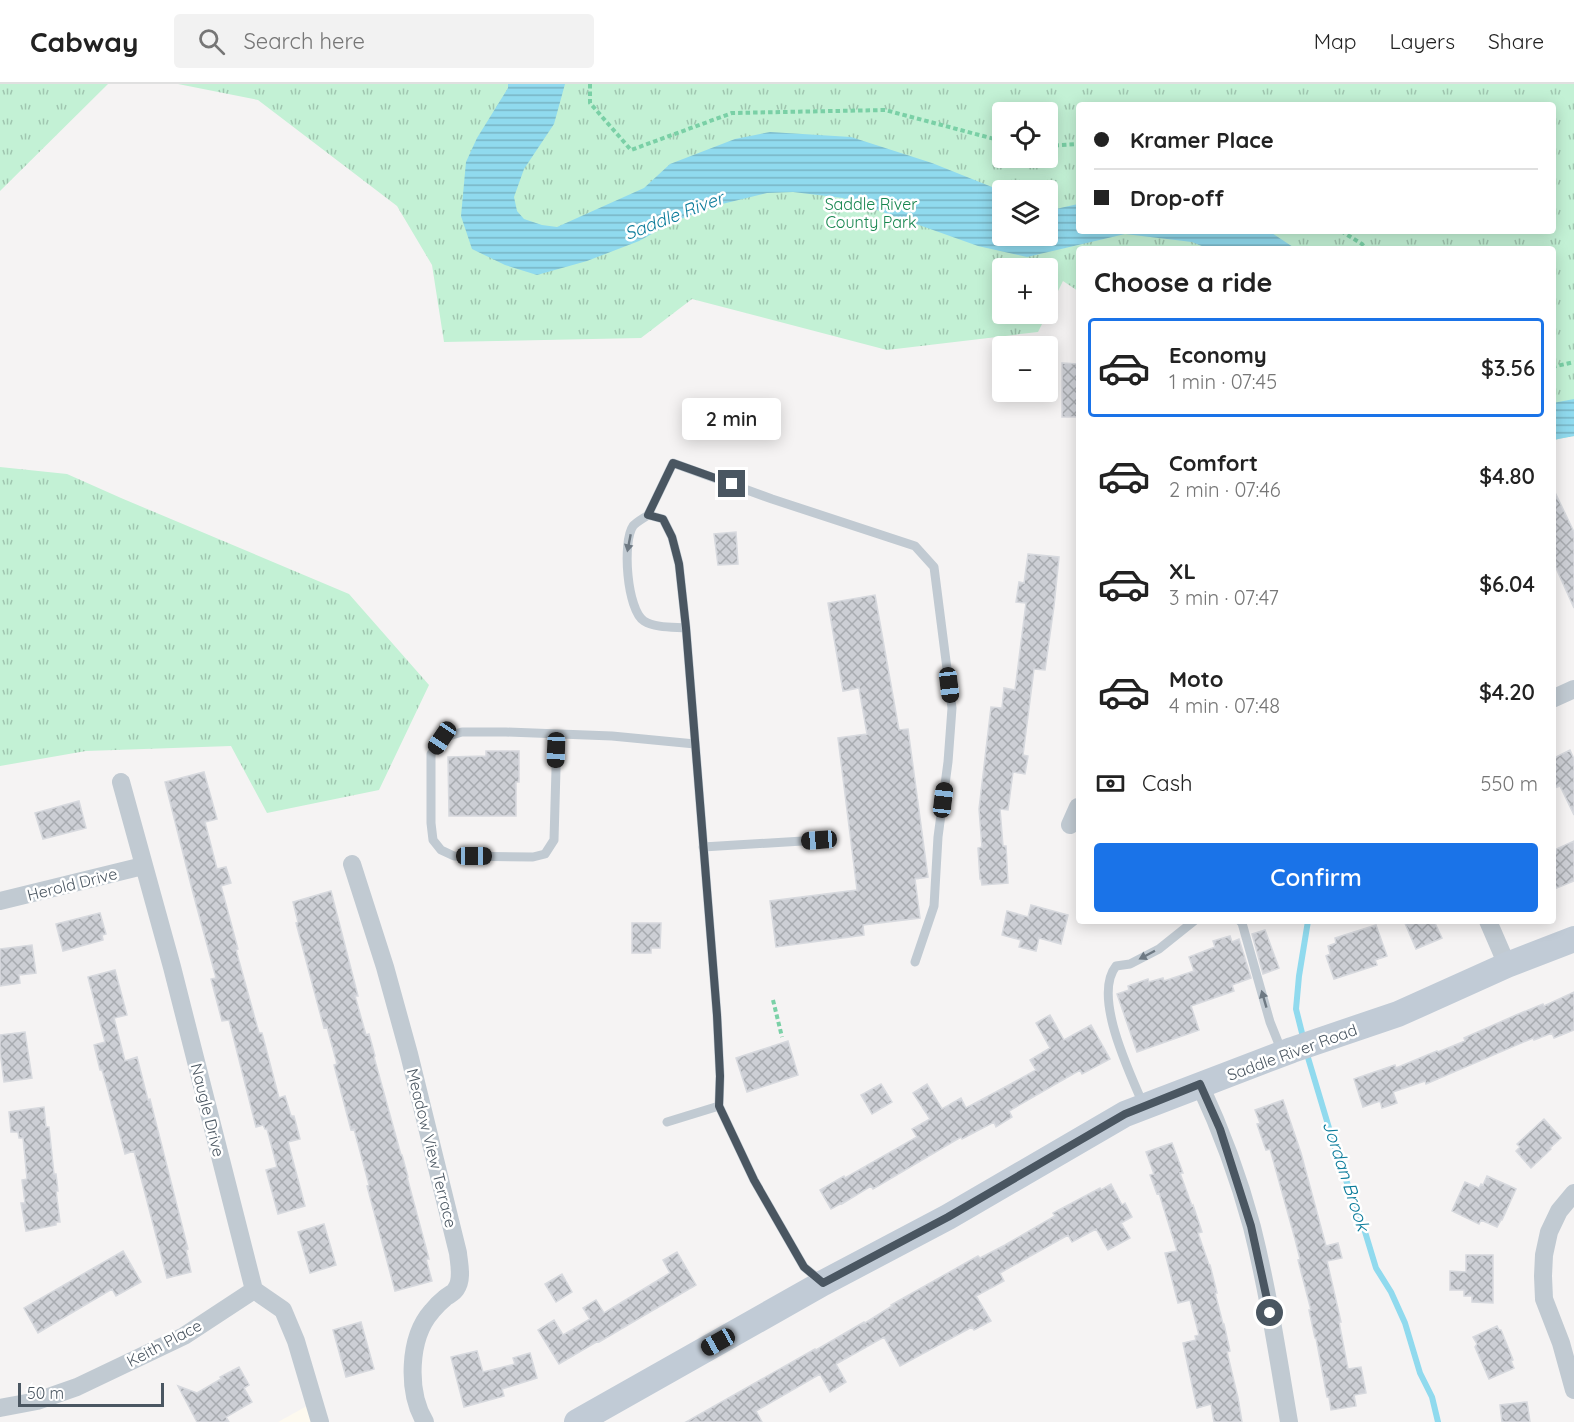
<!DOCTYPE html>
<meta charset="utf-8">
<style>
:root{--surface:#fff;--page:#f2f2f2;--text:#222;--muted:#767676;--line:#e0e0e0;--accent:#1a73e8}
body{margin:0;font-family:Quicksand,sans-serif;background:var(--page);color:var(--text);height:100vh;display:flex;flex-direction:column;font-size:22px;white-space:nowrap}
*{box-sizing:border-box;margin:0}
p{font-size:20px;color:var(--muted)}
.icon{flex:none;width:33px;height:33px;fill:none;stroke:currentColor;stroke-width:2;stroke-linecap:round;stroke-linejoin:round}
.map{position:relative;flex:1;overflow:hidden}
.drawer{position:absolute;left:1076px;top:162px;width:480px;height:678px;display:flex;flex-direction:column;background:var(--surface);border-radius:6px;box-shadow:0 3px 15px #0003}
.drawer>*{flex:none}
.top-card{position:absolute;left:1076px;top:18px;width:480px;height:132px;border-radius:6px;box-shadow:0 3px 15px #0003;display:grid;align-content:center;height:132px;padding:0 18px;background:var(--surface)}
.fabs{position:absolute;left:992px;top:18px;display:grid;gap:12px}
.fabs a{display:grid;place-items:center;width:66px;height:66px;border-radius:6px;background:var(--surface);box-shadow:0 3px 15px #0003;font-size:30px}
.scale{position:absolute;left:18px;bottom:15px;width:146px;box-sizing:border-box;padding-left:6px;border:3px solid #4a5661;border-top:0;font-size:16px;line-height:21px;white-space:nowrap;color:#4a5661;-webkit-text-stroke:4px #fff;paint-order:stroke}
.end{position:absolute;width:27px;height:27px;margin:-14px;border:8px solid #4a5661;background:#fff;box-shadow:0 0 0 3px #fff}
.from{border-radius:50%}
.bubble{position:absolute;height:42px;border-radius:6px;background:var(--surface);box-shadow:0 3px 15px #0003;font-size:20px;font-weight:600;line-height:42px;text-align:center}
.car{position:absolute;width:18px;height:36px;margin:-18px -9px;border-radius:8px;box-shadow:0 0 4px 2px #0007;background:linear-gradient(#222 24%,#8ab4d8 0 40%,#222 0 76%,#8ab4d8 0 86%,#222 0)}
.top-card b{display:flex;align-items:center;gap:21px;height:57px;font-size:22px}
.top-card b+b{border-top:2px solid var(--line)}
.top-card i{width:15px;height:15px;background:var(--text)}
ul{padding:0;list-style:none}
li{display:flex;align-items:center;gap:18px;height:99px;margin:0 12px 9px;padding:0 6px;border:3px solid transparent;border-radius:6px}
li div{flex:1}
li b{display:block;font-size:22px}
li em{font-style:normal;font-weight:600}
li.on{border-color:var(--accent)}
li>.icon{width:54px;height:54px;stroke-width:1.5}
h2{padding:0 18px;font-size:27px;line-height:72px}
.pay{display:flex;align-items:center;gap:15px;height:66px;padding:0 18px;font-size:22px}
.pay p{margin-inline-start:auto}
.action{display:flex;gap:12px;margin-top:auto;padding:12px 18px}
.action a{flex:1;height:69px;border-radius:6px;background:var(--accent);color:#fff;font-size:24px;font-weight:600;line-height:69px;text-align:center}
header{display:flex;align-items:center;gap:36px;box-sizing:border-box;height:84px;padding:0 30px;background:var(--surface);border-bottom:2px solid var(--line)}
header strong{font-size:28px}
nav{display:flex;gap:33px;margin-inline-start:auto;font-size:21px}
.search{width:420px;height:54px;background:var(--page);display:flex;align-items:center;gap:15px;box-sizing:border-box;padding:0 21px;border-radius:6px;color:var(--muted);font-size:22px}
.map>svg:first-child{display:block}
.commercial{fill:#fdf9ef}
.park{fill:url(#park-tufts);fill-rule:evenodd}
.water{fill:url(#water-rules)}
.lines{fill:none;stroke-linecap:round;stroke-linejoin:round}
.stream{stroke:#90daee;stroke-width:6}
.building{fill:url(#building-cross-hatch);stroke:#d7d9de;stroke-width:1.5}
.path{stroke:#7ad0a6;stroke-width:4;stroke-dasharray:4.5 3;stroke-linecap:butt}
.lane{stroke:#c1cad2;stroke-width:9}
.street{stroke:#c1cad2;stroke-width:18}
.secondary{stroke:#c1cbd6;stroke-width:26}
.oneway{fill:#6e7983}
.route{stroke:#4a5661;stroke-width:8}
.labels{text-anchor:middle;stroke-width:5;stroke-linejoin:round;paint-order:stroke}
.park-label{font-size:16px;fill:#17864f;stroke:#fff}
.street-label{font-size:16px;fill:#4a5661;stroke:#fff}
.water-label{font-size:18px;font-style:italic;fill:#0c7c9b;stroke:#fff}
</style>
<header>
<strong>Cabway</strong>
<div class="search"><svg class="icon" aria-label="search" viewBox="0 0 24 24"><circle cx="10" cy="10" r="6"/><path d="M15 15l6 6"/></svg>Search here</div>
<nav><a>Map</a><a>Layers</a><a>Share</a></nav>
</header>
<div class="map">
<svg width="1574" height="1338" viewBox="0 0 1574 1338">
<defs>
<pattern id="park-tufts" width="24" height="20" patternUnits="userSpaceOnUse" patternTransform="scale(1.5)"><rect width="24" height="20" fill="#c3f1d5"/><path d="M3 7l-1-3M5 7V3M7 7l1-3M15 17l-1-3M17 17v-4M19 17l1-3" fill="none" stroke="#a0c6b0"/></pattern>
<pattern id="water-rules" width="6" height="5" patternUnits="userSpaceOnUse" patternTransform="scale(1.5)"><rect width="6" height="5" fill="#90daee"/><path d="M0 2.5h6" fill="none" stroke="#78b4c4"/></pattern>
<pattern id="building-cross-hatch" width="8" height="8" patternUnits="userSpaceOnUse" patternTransform="scale(1.5)"><rect width="8" height="8" fill="#cdcfd5"/><path d="M0 0l8 8M0 8l8-8" fill="none" stroke="#a8abb0"/></pattern>
</defs>
<rect width="100%" height="100%" fill="#f5f3f3"/>
<!-- commercial -->
<path class="commercial" d="M314,1318L320,1338H278Z"/>
<!-- park -->
<path class="park" d="M0,0H108L0,107Z
M178,0H1574V352L1553,356L1552,165H1078V207L1063,197L1047,229V184H1002V230H1047L1038,248L887,266L692,215L641,254L444,258L432,181L397,122L258,16ZM1078,21H1552V147H1078ZM1002,28H1047V74H1002ZM1002,106H1047V152H1002Z
M0,383L67,390L121,414L349,510L429,601L379,706L267,729L231,662L86,667L0,682Z"/>
<!-- water -->
<path class="water" d="M508,0H565L554,40L524,85L514,113L517,127L524,135L542,141L557,143L644,104L670,80L735,55L770,48L851,53L932,79L1002,107V152H1047V127L1078,120V147H1269L1296,165H1209L1192,158L1125,150L1027,173L978,162L843,114L793,108L767,109L718,121L675,137L639,157L587,177L537,191L505,181L472,165L461,132L466,78L477,54L508,4Z
M1574,315V352L1553,356V319Z"/>
<g class="lines">
<!-- stream -->
<path class="stream" d="M1304,957L1296,925L1299,892L1308,837
M1306,967L1341,1084L1359,1128L1376,1184L1391,1208L1405,1239L1420,1289L1432,1313L1438,1338"/>
</g>
<!-- building -->
<path class="building" d="M1062,279L1078,280V333H1062Z
M1552,402L1574,448V524L1552,475Z
M736,448L738,480L718,481L714,450Z
M1028,470L1059,473L1054,522L1045,586L1034,585L1023,671L1028,672L1025,690L1013,688L1008,726L1000,725L1003,762H1006L1008,799L982,801L981,795H980L978,764L982,763L979,725L991,623L1002,624L1004,604L1015,606L1026,519L1016,518L1019,498L1024,499Z
M875,511L899,646L908,645L928,793L915,795L920,834L863,841L864,851L776,863L770,817L857,806L838,654L867,650L859,604L843,607L828,519Z
M1570,666L1574,675V731L1560,702L1552,705V675Z
M486,667H519V698H516V732H449L448,673L486,672Z
M204,688L217,735L205,738L217,785L226,783L231,799L221,802L238,865L236,866L259,949H262L279,1014L285,1012L291,1032H294L300,1055L288,1058L305,1122L278,1130L266,1086L277,1083L267,1045H265L263,1041L256,1043L229,936L222,937L211,895L216,894L193,809L165,698Z
M79,717L86,744L43,755L35,729Z
M1574,757V797L1552,806V767Z
M331,807L358,912H355L366,951L369,950L375,972L374,973L401,1071H402L408,1093H407L429,1175H426L432,1197L395,1207L367,1102L369,1101L354,1045L351,1046L334,981L337,980L327,943L324,944L296,839L298,838L293,818Z
M1031,821L1068,831L1061,860L1039,854L1036,867L1019,863L1021,856L1002,851L1007,827L1028,833Z
M100,829L106,850L102,851L103,856L63,867L56,840Z
M1404,837H1434L1442,854L1416,865Z
M632,839H661L660,864H651V869H632Z
M1376,841L1387,872L1375,876L1377,881L1334,895L1326,872L1330,870L1328,862L1336,859L1335,854Z
M1265,846L1279,884L1263,890L1252,850Z
M1230,852L1232,858L1239,855L1251,894L1232,901L1234,907L1191,922L1199,946L1137,968L1117,910L1129,906L1128,902L1148,895L1149,898L1163,894L1164,897L1194,887L1189,873L1215,863L1213,857Z
M32,861L36,889L19,891L20,899L0,902V865Z
M115,886L127,931L114,934L125,977L137,973L148,1016L150,1015L188,1165L186,1166L191,1188L167,1194L134,1067L125,1070L107,1003L102,986H100L94,961L105,958L88,893Z
M1574,908V946L1554,954L1552,949L1534,956L1533,954L1426,1000L1425,997L1393,1008L1397,1019L1382,1024L1380,1017L1363,1023L1354,995L1395,981L1396,984L1437,967L1438,968L1465,957L1464,954L1516,931L1543,920L1544,922Z
M1050,931L1064,956L1091,941L1110,975L1082,990L1080,986L1009,1027L1012,1033L996,1043L994,1038L962,1055L961,1053L873,1105L871,1102L842,1120V1119L831,1125L820,1106L844,1092L845,1094L917,1053L912,1045L930,1035L913,1009L927,1000L942,1025L961,1014L966,1024L1007,1002L1036,986L1030,976L1050,964L1036,939Z
M25,948L32,994L4,998L0,967V951Z
M788,957L798,991L747,1008L736,974Z
M881,1000L892,1018L872,1030L861,1011Z
M1283,1016L1301,1069L1326,1162L1338,1159L1342,1174L1327,1177L1341,1238H1339L1348,1285L1361,1283L1366,1309L1354,1311L1356,1322L1331,1326L1329,1313H1327L1316,1254H1315L1309,1226H1311L1298,1176L1300,1175L1295,1155L1270,1065L1266,1066L1257,1040L1260,1039L1255,1026Z
M44,1023L46,1043H49L54,1090H56L58,1107H56L60,1138H56V1141L26,1147L21,1119H25L22,1096L27,1095L23,1054H19L18,1048H11L9,1028Z
M1544,1035L1561,1054L1550,1064L1551,1065L1531,1084L1516,1067L1520,1063L1517,1060Z
M1172,1059L1183,1089H1180L1192,1122L1193,1121L1202,1148L1198,1149L1209,1181H1210L1217,1209H1215L1223,1240H1224L1230,1267L1227,1268L1238,1314L1242,1338H1214L1211,1320L1197,1324L1183,1259L1196,1256L1195,1252L1199,1251L1190,1216L1178,1219L1165,1169L1177,1167L1159,1109L1157,1110L1150,1091L1154,1090L1146,1068Z
M1487,1092L1516,1105L1502,1136H1501L1497,1143L1481,1136L1479,1140L1452,1127L1465,1098L1479,1104L1481,1100L1483,1101Z
M1111,1100L1122,1121L1125,1119L1132,1133L1121,1139L1130,1154L1108,1166L1096,1145L1072,1158L1068,1151L1000,1189L1004,1197L976,1212L991,1237L974,1246L972,1243L900,1282L884,1253L836,1280L846,1298L830,1308L820,1290L756,1327L762,1338H686L815,1265L816,1266L864,1238L865,1239L892,1222L891,1221L978,1172L980,1174L1005,1161L1055,1132L1053,1129L1100,1104L1101,1106Z
M324,1140L336,1181L310,1189L298,1148Z
M123,1167L141,1198L116,1212L112,1205L38,1249L24,1224Z
M677,1168L696,1201L599,1258L598,1257L559,1280L538,1246L554,1236L563,1251L590,1235L583,1224L596,1216L604,1229L670,1189L663,1176Z
M1466,1171H1493V1219L1472,1218V1212H1464V1206H1450V1187L1466,1188Z
M562,1190L572,1208L556,1218L545,1200Z
M361,1238L374,1285L346,1293L333,1246Z
M1497,1242L1499,1246H1501L1513,1276L1511,1277L1514,1284L1489,1295L1475,1263L1477,1260L1473,1253Z
M477,1267L483,1288L515,1280L513,1274L530,1269L537,1294L502,1305L504,1312L464,1323L451,1273Z
M239,1283L249,1301L244,1304L252,1318L226,1333L229,1338H197L178,1302L197,1309L221,1295L220,1293Z
M1527,1318L1530,1338H1502L1500,1321Z"/>
<g class="lines">
<!-- path -->
<path class="path" d="M590,0V19L631,66L732,29L885,26L1002,57
M1047,62L1078,60
M1341,147L1362,160L1366,165
M1552,283L1574,278
M773,916L782,953"/>
<!-- lane -->
<path class="lane" d="M648,431L673,379L772,415L915,462L934,483L952,624L948,678L938,753L934,822L915,878
M686,544C673,543 655,544 644,537C627,526 622,458 633,442C636,438 644,434 648,431L663,435L672,453L679,480L686,544L717,931L720,992L719,1022L754,1096L804,1183L821,1197
M557,650L554,756L545,770L533,773L454,772L441,766L433,756L431,739V670L442,654L462,648H506L612,652L695,660
M703,763L819,756
M1240,837L1242,839L1270,938L1282,968
M1143,1020C1130,989 1092,912 1116,882L1130,880L1159,865L1194,837
M667,1038L719,1022"/>
<!-- street -->
<path class="street" d="M1552,615L1574,605
M121,698L172,883L254,1206L283,1226L296,1257L320,1338
M1070,741L1078,723
M352,780L385,883L409,970L458,1169C459,1180 463,1195 456,1205C454,1209 448,1211 445,1214C440,1218 436,1222 432,1227C408,1254 407,1308 425,1338
M0,817L143,782
M1488,837L1507,881
M1200,1001C1221,1046 1239,1095 1252,1143C1268,1207 1278,1273 1289,1338
M1574,1109L1559,1127L1549,1148L1544,1171L1543,1192L1544,1215L1561,1259L1574,1306
M0,1324L37,1317L77,1303L184,1252L254,1206"/>
<!-- secondary -->
<path class="secondary" d="M577,1338L823,1199L948,1133L1125,1030L1292,966L1398,930L1507,881L1574,855"/>
</g>
<!-- one-way arrows -->
<defs><path id="oneway-solid" d="M-6-.8H1V-3.2L6.5 0L1 3.2V.8H-6Z" transform="scale(1.5)"/></defs>
<g class="oneway">
<use href="#oneway-solid" transform="translate(629 459) rotate(101)"/>
<use href="#oneway-solid" transform="translate(1147 871) rotate(152)"/>
<use href="#oneway-solid" transform="translate(1264 915) rotate(-106)"/>
</g>
<g class="lines">
<!-- route -->
<path class="route" d="M732,400L673,379L648,431L663,435L672,453L679,480L686,544L717,931L720,992L719,1022L754,1096L804,1183L823,1199L948,1133L1125,1030L1200,1000L1220,1045L1251,1142L1270,1229"/>
</g>
<g class="labels">
<!-- park labels -->
<g class="park-label">
<text x="871" y="126">Saddle River<tspan x="871" dy="18">County Park</tspan></text>
</g>
<!-- street labels -->
<g class="street-label">
<text transform="translate(72 800) rotate(-14)" y="6">Herold Drive</text>
<text transform="translate(1292 968) rotate(-20)" y="6">Saddle River Road</text>
<text transform="translate(208 1026) rotate(76)" y="6">Naugle Drive</text>
<text transform="translate(432 1064) rotate(76)" y="6">Meadow View Terrace</text>
<text transform="translate(164 1259) rotate(-28)" y="6">Keith Place</text>
</g>
<!-- water labels -->
<g class="water-label">
<text transform="translate(674 132) rotate(-21)" y="6">Saddle River</text>
<text transform="translate(1346 1092) rotate(72)" y="6">Jordan Brook</text>
</g>
</g>
</svg>
<div class="fabs">
<a><svg class="icon" aria-label="locate" viewBox="0 0 24 24"><circle cx="12" cy="12" r="6"/><path d="M12 2v4M12 18v4M2 12h4M18 12h4"/></svg></a>
<a><svg class="icon" aria-label="layers" viewBox="0 0 24 24"><path d="M12 4l9 5-9 5-9-5zM3 14l9 5 9-5"/></svg></a>
<a>+</a>
<a>−</a>
</div>
<div class="scale">50 m</div>
<i class="end from" style="left:1270px;top:1229px"></i>
<i class="end" style="left:732px;top:400px"></i>
<div class="bubble" style="left:682px;top:314px;width:99px">2 min</div>
<i class="car" style="left:949px;top:601px;rotate:173deg"></i>
<i class="car" style="left:442px;top:654px;rotate:214deg"></i>
<i class="car" style="left:556px;top:666px;rotate:182deg"></i>
<i class="car" style="left:943px;top:716px;rotate:7deg"></i>
<i class="car" style="left:819px;top:756px;rotate:266deg"></i>
<i class="car" style="left:474px;top:772px;rotate:90deg"></i>
<i class="car" style="left:718px;top:1258px;rotate:241deg"></i>
<div class="top-card">
<b><i class="from"></i>Kramer Place</b>
<b><i></i>Drop-off</b>
</div>
<section class="drawer">
<h2>Choose a ride</h2>
<ul>
<li class="on"><svg class="icon" aria-label="car" viewBox="0 0 24 24"><path d="M5 17H2v-5l4-1 3-4h7l3 4 3 1v5h-3M9 17h6M6 11h13"/><circle cx="7" cy="17" r="2"/><circle cx="17" cy="17" r="2"/></svg><div><b>Economy</b><p>1 min · 07:45</p></div><em>$3.56</em></li>
<li><svg class="icon" aria-label="car" viewBox="0 0 24 24"><path d="M5 17H2v-5l4-1 3-4h7l3 4 3 1v5h-3M9 17h6M6 11h13"/><circle cx="7" cy="17" r="2"/><circle cx="17" cy="17" r="2"/></svg><div><b>Comfort</b><p>2 min · 07:46</p></div><em>$4.80</em></li>
<li><svg class="icon" aria-label="car" viewBox="0 0 24 24"><path d="M5 17H2v-5l4-1 3-4h7l3 4 3 1v5h-3M9 17h6M6 11h13"/><circle cx="7" cy="17" r="2"/><circle cx="17" cy="17" r="2"/></svg><div><b>XL</b><p>3 min · 07:47</p></div><em>$6.04</em></li>
<li><svg class="icon" aria-label="car" viewBox="0 0 24 24"><path d="M5 17H2v-5l4-1 3-4h7l3 4 3 1v5h-3M9 17h6M6 11h13"/><circle cx="7" cy="17" r="2"/><circle cx="17" cy="17" r="2"/></svg><div><b>Moto</b><p>4 min · 07:48</p></div><em>$4.20</em></li>
</ul>
<div class="pay"><svg class="icon" aria-label="cash" viewBox="0 0 24 24"><path d="M3 7h18v10H3z"/><circle cx="12" cy="12" r="2"/></svg>Cash<p>550 m</p></div>
<div class="action"><a>Confirm</a></div>
</section>
</div>
